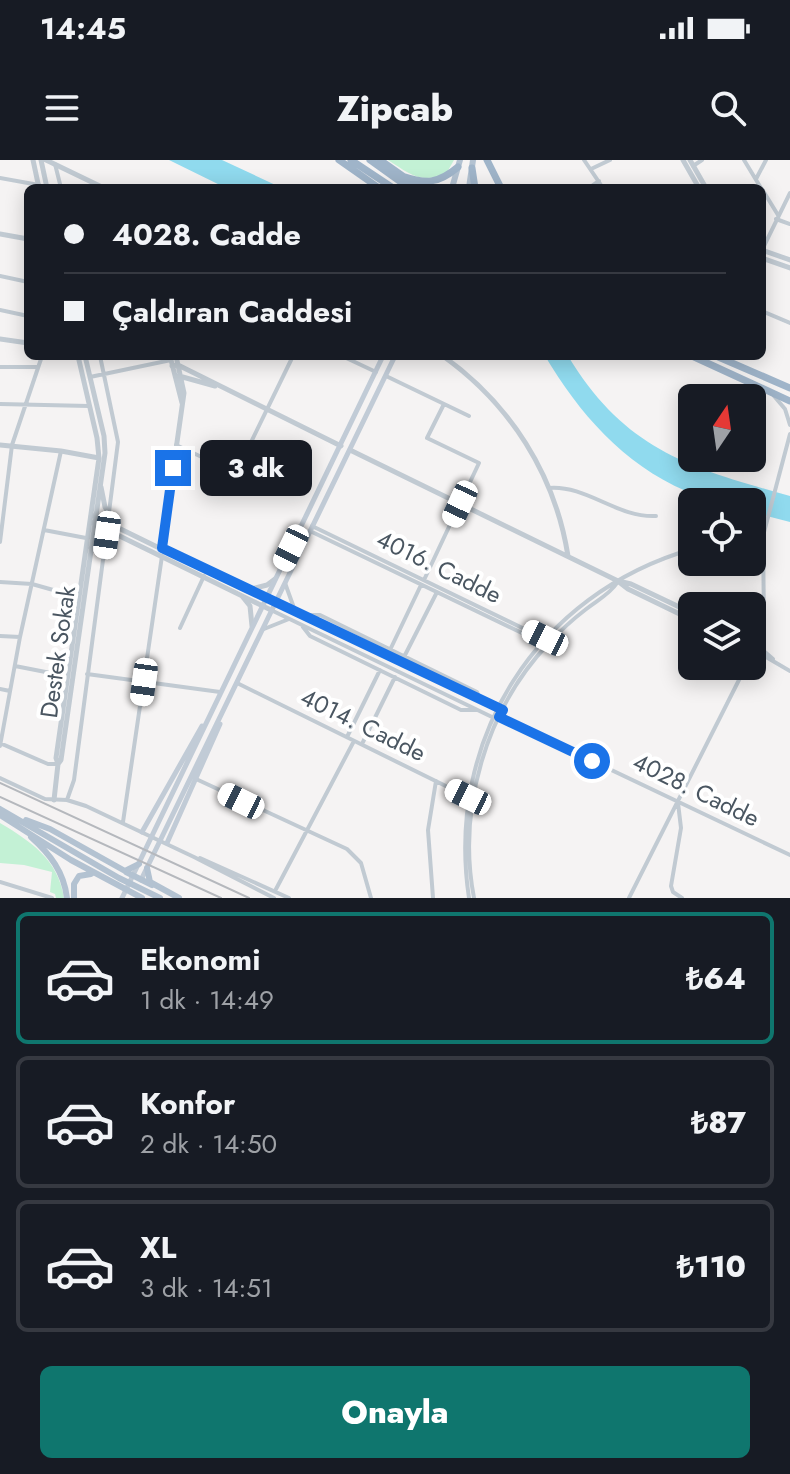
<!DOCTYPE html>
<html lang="tr">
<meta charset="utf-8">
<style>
:root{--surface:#171b24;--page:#20242c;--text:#f1f3f6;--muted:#9ea1a6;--line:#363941;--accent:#0f766e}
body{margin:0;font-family:Jost,sans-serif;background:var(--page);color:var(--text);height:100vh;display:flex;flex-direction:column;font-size:30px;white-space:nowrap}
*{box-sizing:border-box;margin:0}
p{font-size:26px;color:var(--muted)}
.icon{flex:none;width:44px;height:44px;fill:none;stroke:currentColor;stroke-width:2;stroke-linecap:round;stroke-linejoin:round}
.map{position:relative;height:738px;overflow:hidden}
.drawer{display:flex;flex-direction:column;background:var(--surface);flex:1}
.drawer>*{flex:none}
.guide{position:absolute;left:24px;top:24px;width:742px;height:176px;border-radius:12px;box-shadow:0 4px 20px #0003;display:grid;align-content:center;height:176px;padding:0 40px;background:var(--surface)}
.needle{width:52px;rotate:13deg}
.tools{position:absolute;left:678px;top:224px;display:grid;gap:16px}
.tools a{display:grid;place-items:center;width:88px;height:88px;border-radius:12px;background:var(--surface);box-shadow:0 4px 20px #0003;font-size:40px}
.end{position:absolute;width:36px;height:36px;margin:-18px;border:10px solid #1a73e8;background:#fff;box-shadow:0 0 0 4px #fff}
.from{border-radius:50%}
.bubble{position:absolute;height:56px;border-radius:12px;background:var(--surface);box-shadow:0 4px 20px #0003;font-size:26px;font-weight:800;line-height:56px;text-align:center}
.car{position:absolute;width:24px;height:48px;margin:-24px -12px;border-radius:10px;box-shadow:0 0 6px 2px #0007;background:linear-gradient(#fff 24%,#345 0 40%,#fff 0 76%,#345 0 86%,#fff 0)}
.guide b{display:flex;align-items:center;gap:28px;height:76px;font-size:30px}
.guide b+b{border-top:2px solid var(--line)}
.guide i{width:20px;height:20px;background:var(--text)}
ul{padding:14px 0 0;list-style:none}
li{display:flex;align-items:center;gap:24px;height:132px;margin:0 16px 12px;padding:0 24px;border:4px solid var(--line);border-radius:12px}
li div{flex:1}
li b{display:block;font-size:30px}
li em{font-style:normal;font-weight:800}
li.active{border-color:var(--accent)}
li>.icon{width:72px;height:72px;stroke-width:1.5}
.action{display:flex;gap:16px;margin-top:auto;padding:16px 40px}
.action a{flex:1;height:92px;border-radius:12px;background:var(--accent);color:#fff;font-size:32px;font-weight:800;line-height:92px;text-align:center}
.status{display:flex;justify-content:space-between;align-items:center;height:56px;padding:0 40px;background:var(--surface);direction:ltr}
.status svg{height:22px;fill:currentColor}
header{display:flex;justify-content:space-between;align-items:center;height:104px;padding:0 40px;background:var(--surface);font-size:36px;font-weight:800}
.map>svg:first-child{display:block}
.green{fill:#c3f1d5}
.water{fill:#90daee}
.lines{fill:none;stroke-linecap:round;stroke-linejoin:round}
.minor{stroke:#c1cad2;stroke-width:4}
.tertiary{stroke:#c1cad2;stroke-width:5}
.secondary{stroke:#c1cbd6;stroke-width:5}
.primary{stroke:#b3c2d1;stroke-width:6}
.trunk{stroke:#9fb4c9;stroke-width:7}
.rail{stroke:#b5b8bd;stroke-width:2}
.route{stroke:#1a73e8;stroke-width:10}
.labels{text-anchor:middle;stroke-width:8;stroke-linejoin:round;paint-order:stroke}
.street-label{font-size:24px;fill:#4a5661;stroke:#fff}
</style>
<div class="status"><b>14:45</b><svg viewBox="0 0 49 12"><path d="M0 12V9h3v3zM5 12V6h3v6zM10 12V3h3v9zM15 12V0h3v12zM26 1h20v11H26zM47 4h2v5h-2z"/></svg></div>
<header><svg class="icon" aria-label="menu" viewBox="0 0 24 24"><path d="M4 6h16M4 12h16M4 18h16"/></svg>Zipcab<svg class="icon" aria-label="search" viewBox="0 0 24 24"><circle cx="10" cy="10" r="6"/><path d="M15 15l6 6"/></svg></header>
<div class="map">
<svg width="790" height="738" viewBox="0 0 790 738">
<rect width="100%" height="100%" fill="#f5f3f3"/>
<!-- green -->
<path class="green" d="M388,0H454L446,14C420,24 410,14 388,0Z
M0,663C32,682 58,700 64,738H56L55,734L50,732L52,712L24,705L0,703Z"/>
<!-- water -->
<path class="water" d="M169,0H222L282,28H226Z
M545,196H568C625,290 690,308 790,336V362L752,352V342C740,342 726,344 715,342C705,340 695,334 686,331C623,304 579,253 545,196Z"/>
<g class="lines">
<!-- minor -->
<path class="minor" d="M584,0L603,28
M744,0L761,28
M55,4L61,28
M693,6L702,0
M591,9L610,0
M0,18L39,25
M756,19L766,0
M589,28L599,21
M762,29L778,55
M776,59L790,64
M762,90L790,33
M762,109L765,99
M0,116L28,122
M0,150L28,156
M762,151L790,163
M100,196L118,282L109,352
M342,196L376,212
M0,207H38
M386,216L469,256
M90,217L171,200
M774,236L785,249L790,265
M0,244L89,246
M176,285L236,313L293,196
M549,328C587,325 617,358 656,356
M312,366L545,479
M44,370L86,378
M310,371L547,485
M752,377L763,376
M0,382L12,285L42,196
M424,420L479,303L427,278L444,244
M0,422L32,424L78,437
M285,423L294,448
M275,441L497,548
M271,450L492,557
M309,455H320L477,532L479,537
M303,467L310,476L461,550H476
M180,468L204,416
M264,469L289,459
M0,476L20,477
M756,484L773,499
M390,490L421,425
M754,490L790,511
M752,493L764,463L763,376L790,274
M404,497L437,432
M15,506L66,516
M87,514L220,532
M237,523L468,637
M0,529L10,531
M500,557L790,695
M347,577L380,510
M0,583L48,604H57
M362,584L395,517
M0,586L20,477L61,291
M0,618L45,639L67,640L86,646L194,697L274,738
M196,619L347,689L361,703L371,738
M67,640L74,620L106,377
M678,643L681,668L671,726L673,732L682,738
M123,662L162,396
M200,698L289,738
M0,722L52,738
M275,731L354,581
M433,738L428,670L436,621
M469,738C445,579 537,434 692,389
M474,738C457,649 486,549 549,483C560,471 572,460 585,450C596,441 609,435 617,423
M629,738L746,506"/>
<!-- tertiary -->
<path class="tertiary" d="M33,0L39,28
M41,0L47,28
M46,0L104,28
M683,0L699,28
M690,0L706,28
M0,74L28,79
M762,90L790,100
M762,98L790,108
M0,179L28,183
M170,196L182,243
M443,196C510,244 555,314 568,396
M172,206L178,205L341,286
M179,216L215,226
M0,285L61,291L99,298
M350,290L618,421L631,424L692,453
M101,327L105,347L117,365
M92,355L247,431L275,441
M93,363L271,450
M91,388L99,379L115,374
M162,388L184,233L176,196
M619,422L628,429L692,460
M248,430L267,425L275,419
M242,436L250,446L252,466
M752,482L756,484
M752,489L754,490
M58,604L61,600L105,293L104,276L85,196
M54,640L58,604L56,598L99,298L97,278L78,196"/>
<!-- secondary -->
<path class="secondary" d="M142,672L202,566
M167,683L220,564
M141,720L395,196
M122,738L383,196"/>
<!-- primary -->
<path class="primary" d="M452,28L460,0
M469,28L473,0
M0,649L119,718L160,738
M0,655L71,700L142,738
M26,660L50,669L125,711L139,704
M31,677C50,694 64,712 67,738
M147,708L150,722L179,738
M126,712L152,725
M74,738V724L79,716L91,714"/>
<!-- trunk -->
<path class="trunk" d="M339,0L379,28
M351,0L393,28
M370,0L409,28
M380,0L420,28
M487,0L501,28
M472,8L475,28
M402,16C426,24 438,24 458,7
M692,196L790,241
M716,196L790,228"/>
<!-- rail -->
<path class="rail" d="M0,623L249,738
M0,637L221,738"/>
</g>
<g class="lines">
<!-- route -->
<path class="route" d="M173,308L162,388L503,550L499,557L592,601"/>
</g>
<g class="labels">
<!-- street labels -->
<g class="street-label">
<text transform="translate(439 407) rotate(26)" y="8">4016. Cadde</text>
<text transform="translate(58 492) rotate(-82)" y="8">Destek Sokak</text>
<text transform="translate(363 565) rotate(26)" y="8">4014. Cadde</text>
<text transform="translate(696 630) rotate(26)" y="8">4028. Cadde</text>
</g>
</g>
</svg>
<div class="tools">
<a><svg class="needle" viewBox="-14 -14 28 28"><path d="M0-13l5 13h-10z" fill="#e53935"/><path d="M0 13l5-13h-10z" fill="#9ea1a6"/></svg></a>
<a><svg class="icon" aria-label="locate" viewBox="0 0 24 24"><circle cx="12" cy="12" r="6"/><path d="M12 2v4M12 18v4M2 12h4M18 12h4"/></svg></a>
<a><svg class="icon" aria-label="layers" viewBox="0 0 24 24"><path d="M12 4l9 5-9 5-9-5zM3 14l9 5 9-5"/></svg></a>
</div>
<i class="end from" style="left:592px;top:601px"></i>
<i class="end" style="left:173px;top:308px"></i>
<div class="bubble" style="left:200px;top:280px;width:112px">3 dk</div>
<i class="car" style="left:460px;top:344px;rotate:205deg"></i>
<i class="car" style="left:107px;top:375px;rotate:188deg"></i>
<i class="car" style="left:291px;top:388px;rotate:206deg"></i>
<i class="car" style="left:545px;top:478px;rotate:296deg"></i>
<i class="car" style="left:144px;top:522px;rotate:188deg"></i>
<i class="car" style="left:468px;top:637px;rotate:296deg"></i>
<i class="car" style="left:241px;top:641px;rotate:296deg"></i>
<div class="guide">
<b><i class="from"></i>4028. Cadde</b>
<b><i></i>Çaldıran Caddesi</b>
</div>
</div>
<section class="drawer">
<ul>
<li class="active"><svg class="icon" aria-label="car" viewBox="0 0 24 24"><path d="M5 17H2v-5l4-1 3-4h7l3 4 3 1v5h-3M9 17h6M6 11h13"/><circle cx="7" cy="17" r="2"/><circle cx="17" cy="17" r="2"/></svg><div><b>Ekonomi</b><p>1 dk · 14:49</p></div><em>₺64</em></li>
<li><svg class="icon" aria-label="car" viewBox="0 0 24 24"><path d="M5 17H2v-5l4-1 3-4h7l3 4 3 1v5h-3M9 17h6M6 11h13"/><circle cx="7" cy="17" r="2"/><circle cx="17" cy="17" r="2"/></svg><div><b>Konfor</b><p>2 dk · 14:50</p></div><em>₺87</em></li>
<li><svg class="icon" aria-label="car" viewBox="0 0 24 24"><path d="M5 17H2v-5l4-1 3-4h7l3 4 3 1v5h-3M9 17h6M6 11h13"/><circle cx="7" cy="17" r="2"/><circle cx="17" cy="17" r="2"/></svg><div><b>XL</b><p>3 dk · 14:51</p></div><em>₺110</em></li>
</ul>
<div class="action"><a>Onayla</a></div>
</section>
